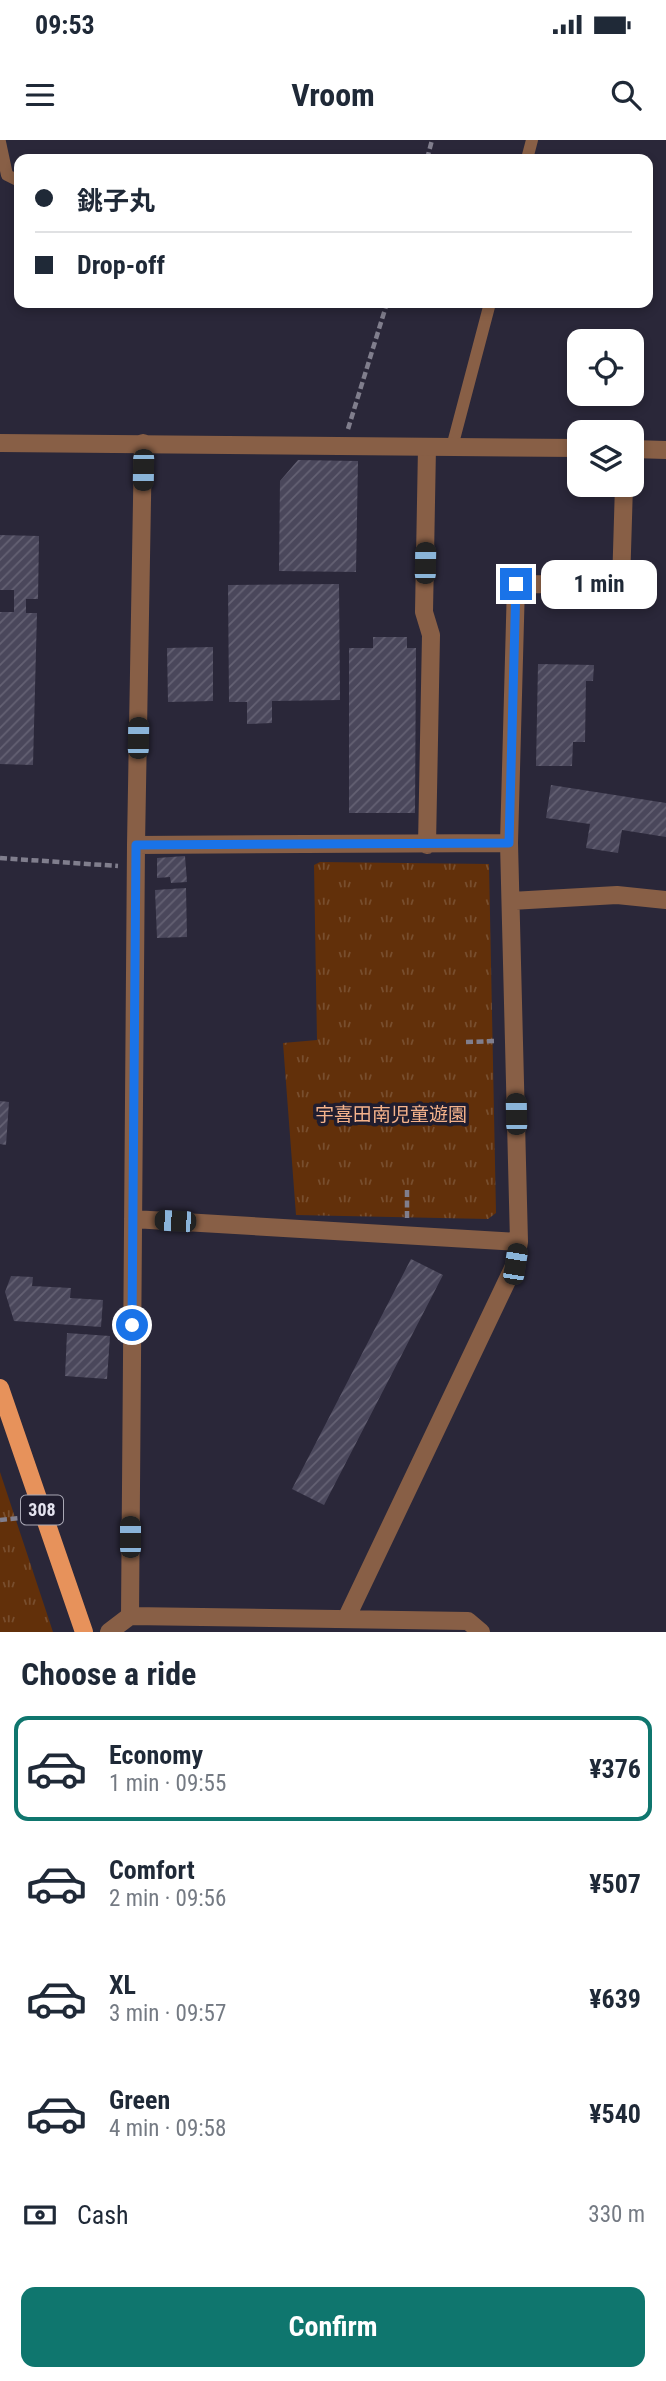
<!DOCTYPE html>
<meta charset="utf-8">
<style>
:root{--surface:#fff;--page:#f2f2f3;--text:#1f2937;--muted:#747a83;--line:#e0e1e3;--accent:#0f766e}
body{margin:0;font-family:"Roboto Condensed","Noto Sans JP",sans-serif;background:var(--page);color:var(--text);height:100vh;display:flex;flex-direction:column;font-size:26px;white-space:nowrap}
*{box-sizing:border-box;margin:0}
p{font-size:23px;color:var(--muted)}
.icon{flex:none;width:38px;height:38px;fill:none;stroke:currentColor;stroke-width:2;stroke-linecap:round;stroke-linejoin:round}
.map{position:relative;height:1492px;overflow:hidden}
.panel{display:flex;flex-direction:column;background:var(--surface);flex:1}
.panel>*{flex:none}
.hud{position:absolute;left:14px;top:14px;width:639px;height:154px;border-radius:14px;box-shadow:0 4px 10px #0003;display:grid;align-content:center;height:154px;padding:0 21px;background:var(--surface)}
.controls{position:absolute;left:567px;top:189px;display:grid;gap:14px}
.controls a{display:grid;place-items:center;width:77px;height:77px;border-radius:14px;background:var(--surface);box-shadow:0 4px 10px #0003;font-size:35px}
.end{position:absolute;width:32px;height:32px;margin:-16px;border:9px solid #1a73e8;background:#fff;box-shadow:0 0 0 4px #fff}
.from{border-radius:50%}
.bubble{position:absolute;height:49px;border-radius:14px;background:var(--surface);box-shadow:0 4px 10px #0003;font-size:23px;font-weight:700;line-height:49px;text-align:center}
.car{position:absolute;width:21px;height:42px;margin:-21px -10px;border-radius:9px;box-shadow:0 0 5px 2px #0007;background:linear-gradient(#222 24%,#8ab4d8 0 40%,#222 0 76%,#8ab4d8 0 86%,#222 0)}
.hud b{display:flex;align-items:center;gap:24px;height:66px;font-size:26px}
.hud b+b{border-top:2px solid var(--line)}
.hud i{width:18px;height:18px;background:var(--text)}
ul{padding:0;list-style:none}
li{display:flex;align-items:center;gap:21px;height:105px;margin:0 14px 10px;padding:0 7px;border:4px solid transparent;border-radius:14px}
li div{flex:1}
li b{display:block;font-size:26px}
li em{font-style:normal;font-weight:700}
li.on{border-color:var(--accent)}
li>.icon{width:63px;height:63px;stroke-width:1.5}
h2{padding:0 21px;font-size:32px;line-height:84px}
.pay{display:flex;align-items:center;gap:18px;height:77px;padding:0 21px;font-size:26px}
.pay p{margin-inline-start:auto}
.cta{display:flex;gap:14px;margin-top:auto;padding:14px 21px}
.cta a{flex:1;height:80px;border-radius:14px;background:var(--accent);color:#fff;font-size:28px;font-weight:700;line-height:80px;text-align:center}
.status{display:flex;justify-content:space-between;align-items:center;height:49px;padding:0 35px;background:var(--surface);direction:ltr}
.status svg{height:19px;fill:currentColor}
header{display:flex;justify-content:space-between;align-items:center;height:91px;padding:0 21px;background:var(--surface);font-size:32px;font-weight:700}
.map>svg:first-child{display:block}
.grass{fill:url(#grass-tufts)}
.building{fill:url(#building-hatch)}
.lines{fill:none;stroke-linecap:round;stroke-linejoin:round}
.path{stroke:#807e8d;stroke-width:4.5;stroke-dasharray:7 3.5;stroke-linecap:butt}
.service{stroke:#885f46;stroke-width:12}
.minor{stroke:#885f46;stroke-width:18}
.tertiary{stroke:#885f46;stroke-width:18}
.primary{stroke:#e7925b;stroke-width:18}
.route{stroke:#1a73e8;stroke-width:9}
.labels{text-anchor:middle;stroke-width:7;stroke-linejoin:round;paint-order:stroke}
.shield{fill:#201d2f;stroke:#a9a8b5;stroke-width:2}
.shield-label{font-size:18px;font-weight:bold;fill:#e4e3ef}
.park-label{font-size:19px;fill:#f5b38c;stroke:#201d2f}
</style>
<div class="status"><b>09:53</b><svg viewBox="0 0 49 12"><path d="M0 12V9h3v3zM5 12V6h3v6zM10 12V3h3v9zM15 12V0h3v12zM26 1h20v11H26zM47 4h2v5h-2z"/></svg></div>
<header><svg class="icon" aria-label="menu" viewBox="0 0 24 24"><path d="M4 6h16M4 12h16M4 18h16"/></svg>Vroom<svg class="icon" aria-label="search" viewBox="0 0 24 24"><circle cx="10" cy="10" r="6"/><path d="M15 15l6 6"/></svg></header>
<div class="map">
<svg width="666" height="1492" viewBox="0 0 666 1492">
<defs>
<pattern id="grass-tufts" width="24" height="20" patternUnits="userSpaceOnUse" patternTransform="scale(1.75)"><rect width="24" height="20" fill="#62300a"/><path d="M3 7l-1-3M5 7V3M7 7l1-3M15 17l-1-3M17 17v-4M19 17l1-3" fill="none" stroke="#784e2e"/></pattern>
<pattern id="building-hatch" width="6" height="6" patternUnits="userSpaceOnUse" patternTransform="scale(1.75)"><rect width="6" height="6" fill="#4a475b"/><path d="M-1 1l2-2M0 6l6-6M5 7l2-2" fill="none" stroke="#646173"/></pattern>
</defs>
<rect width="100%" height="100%" fill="#2a2739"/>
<!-- grass -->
<path class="grass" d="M320,722L489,724L496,1073L488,1079L296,1075L283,903L317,900L314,725Z
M0,1332L53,1492H0Z"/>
<!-- building -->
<path class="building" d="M298,320L358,321L356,432L279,431L280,341Z
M0,395L39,396L38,459H26V473H37L33,625L0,624V472H14V450H0Z
M339,444L340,560L272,561V583L247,584V562H229L228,445Z
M373,497H407V508H416L415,673H349V508H373Z
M213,507V561L168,562L167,508Z
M538,524L594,525L593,541H586L585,602H573L572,626H536Z
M551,645L666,663V697L622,690L618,713L586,708L590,684L546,678Z
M185,716L187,742L171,743L170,737L157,738V718Z
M186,748L187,797L157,798L155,750Z
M0,961L9,962L6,1005L0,1004Z
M411,1119L443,1135L324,1365L292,1349Z
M11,1136L33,1137L32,1146L71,1148L70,1158L103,1160L101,1187L14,1181L5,1152Z
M67,1193L110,1196L107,1239L65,1236Z"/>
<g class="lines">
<!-- path -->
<path class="path" d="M427,19L432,0
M348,289L387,163
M0,718L118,726
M466,902L495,901
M407,1050V1079
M0,1380L21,1378"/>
<!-- service -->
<path class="service" d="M0,2L7,35L19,41
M527,19L532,0
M452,307L490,163"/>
<!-- minor -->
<path class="minor" d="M136,705L509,703
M427,705L431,495L424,472L427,307
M511,761L617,755L666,760
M133,1079L519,1102
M130,1476L136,705L143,303
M346,1479L515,1124L519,1102L509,703L516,444L621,445L624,345
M109,1492L130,1476L468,1481L481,1492"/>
<!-- tertiary -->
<path class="tertiary" d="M0,303L579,308
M632,309L666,310"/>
<!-- primary -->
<path class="primary" d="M0,1248L84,1492"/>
</g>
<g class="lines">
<!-- route -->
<path class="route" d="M132,1185L136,705L509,703L516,444"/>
</g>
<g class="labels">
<!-- shield labels -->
<rect class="shield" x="21" y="1355.5" width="42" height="29" rx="5"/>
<g class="shield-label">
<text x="42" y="1376">308</text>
</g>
<!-- park labels -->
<g class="park-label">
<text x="391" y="981">宇喜田南児童遊園</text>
</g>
</g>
</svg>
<div class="controls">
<a><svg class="icon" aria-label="locate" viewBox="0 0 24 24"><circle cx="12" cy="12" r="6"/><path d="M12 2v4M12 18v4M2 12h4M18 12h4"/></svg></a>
<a><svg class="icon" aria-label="layers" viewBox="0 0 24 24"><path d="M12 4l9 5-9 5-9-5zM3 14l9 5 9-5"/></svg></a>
</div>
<i class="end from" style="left:132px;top:1185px"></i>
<i class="end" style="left:516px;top:444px"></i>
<div class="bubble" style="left:541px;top:420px;width:116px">1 min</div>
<i class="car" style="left:143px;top:330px;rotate:181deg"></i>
<i class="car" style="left:425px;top:423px;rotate:1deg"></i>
<i class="car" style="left:138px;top:598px;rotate:1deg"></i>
<i class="car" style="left:516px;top:974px;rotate:359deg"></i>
<i class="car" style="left:175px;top:1081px;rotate:273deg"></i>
<i class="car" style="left:515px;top:1124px;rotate:9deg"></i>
<i class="car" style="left:130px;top:1397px;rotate:0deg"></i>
<div class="hud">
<b><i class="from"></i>銚子丸</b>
<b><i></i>Drop-off</b>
</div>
</div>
<section class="panel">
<h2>Choose a ride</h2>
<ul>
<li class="on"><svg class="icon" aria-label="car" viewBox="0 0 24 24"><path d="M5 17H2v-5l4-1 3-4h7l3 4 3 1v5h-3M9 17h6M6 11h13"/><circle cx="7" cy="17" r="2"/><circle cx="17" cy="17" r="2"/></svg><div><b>Economy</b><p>1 min · 09:55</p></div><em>¥376</em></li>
<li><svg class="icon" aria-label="car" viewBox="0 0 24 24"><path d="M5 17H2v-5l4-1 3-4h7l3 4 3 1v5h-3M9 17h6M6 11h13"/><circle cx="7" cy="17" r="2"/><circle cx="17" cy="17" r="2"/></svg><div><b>Comfort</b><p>2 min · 09:56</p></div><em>¥507</em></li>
<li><svg class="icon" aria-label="car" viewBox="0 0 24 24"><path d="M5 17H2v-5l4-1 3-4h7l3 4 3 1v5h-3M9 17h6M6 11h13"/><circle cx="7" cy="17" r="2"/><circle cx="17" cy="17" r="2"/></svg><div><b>XL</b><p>3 min · 09:57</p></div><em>¥639</em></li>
<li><svg class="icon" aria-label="car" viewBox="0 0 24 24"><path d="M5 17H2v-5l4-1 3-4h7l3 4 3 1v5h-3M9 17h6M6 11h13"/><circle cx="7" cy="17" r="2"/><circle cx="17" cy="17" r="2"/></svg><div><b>Green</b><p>4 min · 09:58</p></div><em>¥540</em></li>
</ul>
<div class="pay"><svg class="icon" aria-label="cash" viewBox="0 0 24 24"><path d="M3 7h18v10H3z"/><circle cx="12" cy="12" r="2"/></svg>Cash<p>330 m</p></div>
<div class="cta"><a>Confirm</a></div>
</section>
